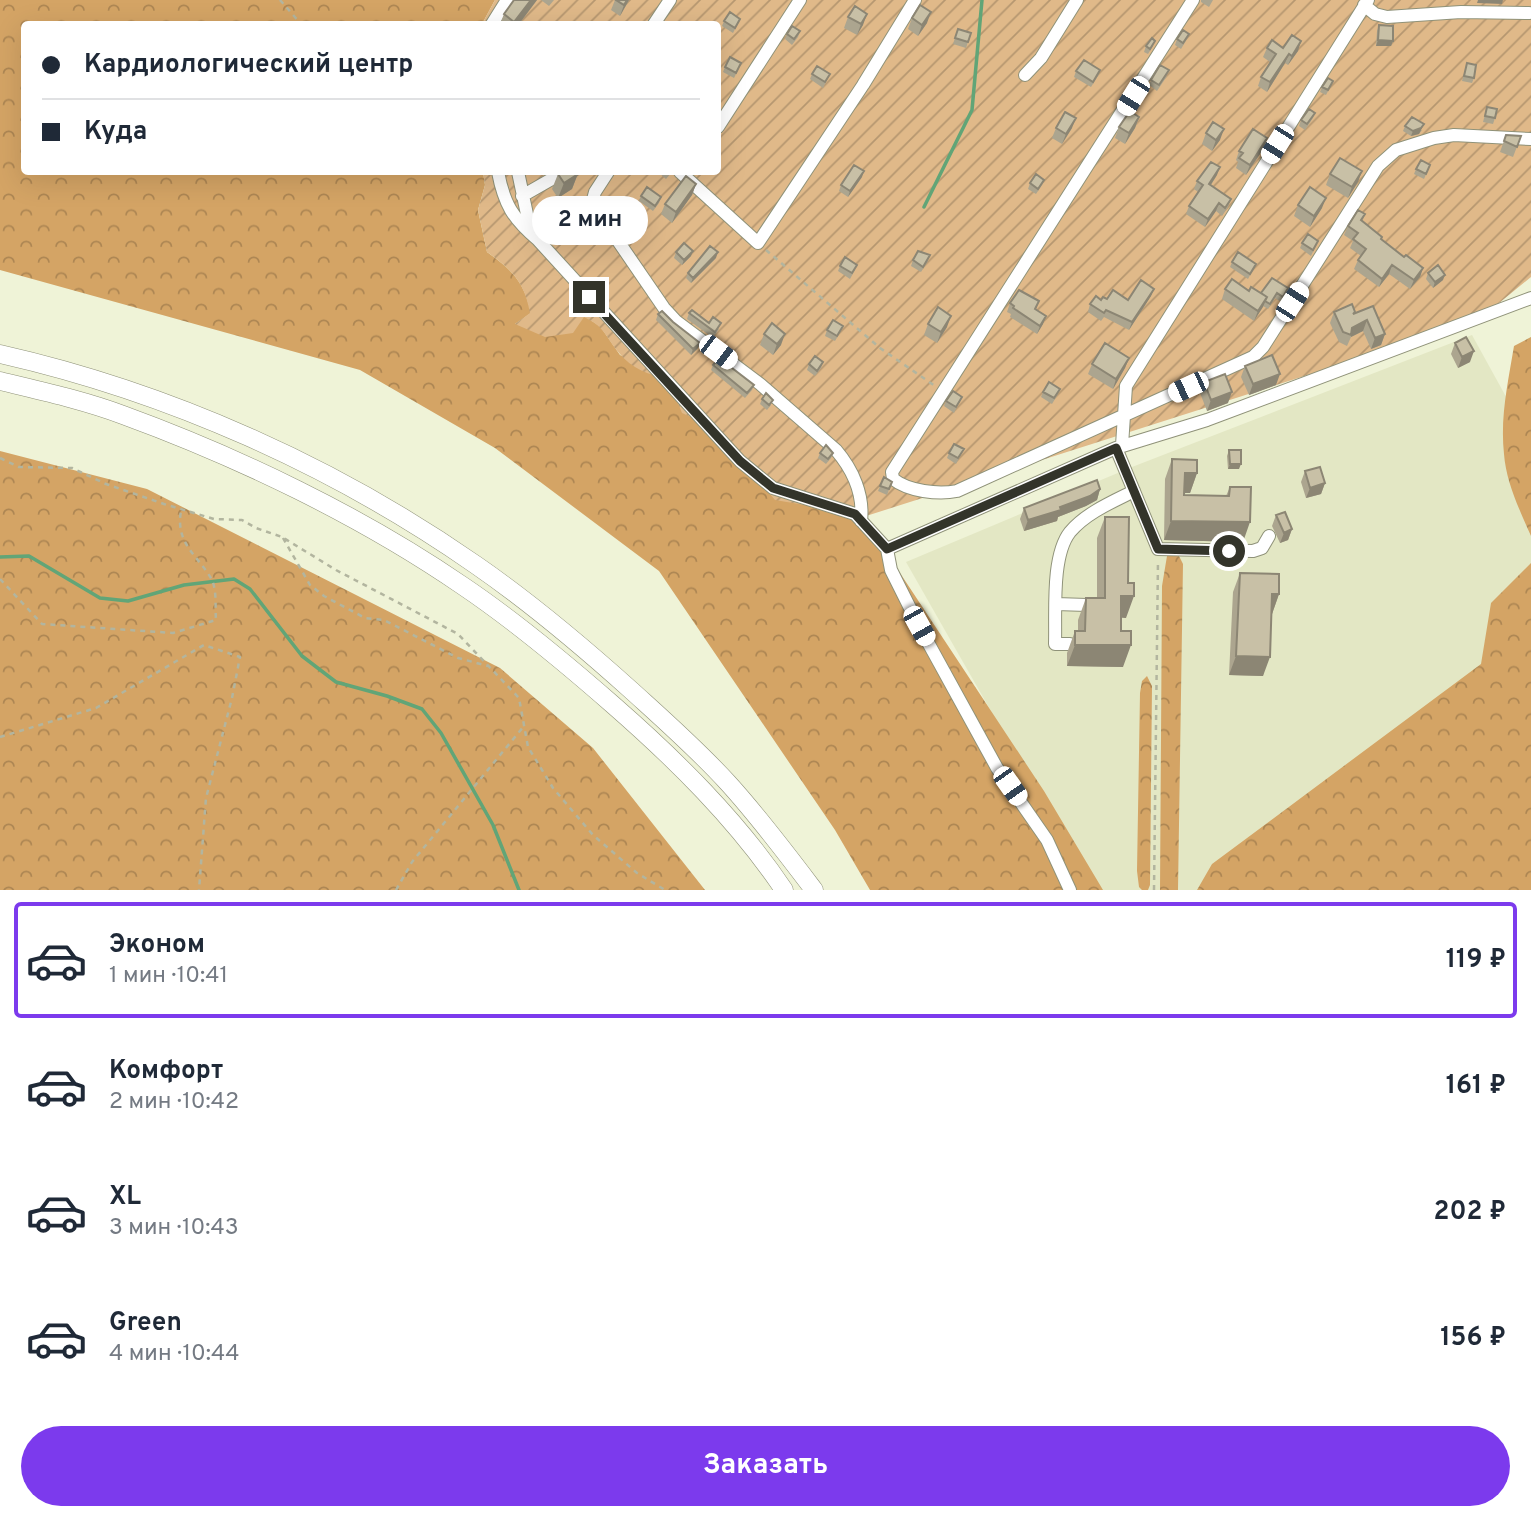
<!DOCTYPE html>
<html lang="ru">
<meta charset="utf-8">
<style>
:root{--surface:#fff;--page:#f6f6f7;--text:#1f2937;--muted:#747a83;--line:#e0e1e3;--accent:#7c3aed}
body{margin:0;font-family:Overpass,sans-serif;background:var(--page);color:var(--text);height:100vh;display:flex;flex-direction:column;font-size:26px;white-space:nowrap}
*{box-sizing:border-box;margin:0}
p{font-size:23px;color:var(--muted)}
.icon{flex:none;width:38px;height:38px;fill:none;stroke:currentColor;stroke-width:2;stroke-linecap:round;stroke-linejoin:round}
.map{position:relative;height:890px;overflow:hidden}
.details{display:flex;flex-direction:column;background:var(--surface);flex:1}
.details>*{flex:none}
.top-card{position:absolute;left:21px;top:21px;width:700px;height:154px;border-radius:7px;box-shadow:0 7px 28px #0002;display:grid;align-content:center;height:154px;padding:0 21px;background:var(--surface)}
.end{position:absolute;width:32px;height:32px;margin:-16px;border:9px solid #33342a;background:#fff;box-shadow:0 0 0 4px #fff}
.from{border-radius:50%}
.bubble{position:absolute;height:49px;border-radius:24px;background:var(--surface);box-shadow:0 7px 28px #0002;font-size:23px;font-weight:700;line-height:49px;text-align:center}
.car{position:absolute;width:21px;height:42px;margin:-21px -10px;border-radius:9px;box-shadow:0 0 5px 2px #0007;background:linear-gradient(#fff 24%,#345 0 40%,#fff 0 76%,#345 0 86%,#fff 0)}
.top-card b{display:flex;align-items:center;gap:24px;height:66px;font-size:26px}
.top-card b+b{border-top:2px solid var(--line)}
.top-card i{width:18px;height:18px;background:var(--text)}
ul{padding:12px 0 0;list-style:none}
li{display:flex;align-items:center;gap:21px;height:116px;margin:0 14px 10px;padding:0 7px;border:4px solid transparent;border-radius:7px}
li div{flex:1}
li b{display:block;font-size:26px}
li em{font-style:normal;font-weight:700}
li.current{border-color:var(--accent)}
li>.icon{width:63px;height:63px;stroke-width:1.5}
.primary-button{display:flex;gap:14px;margin-top:auto;padding:14px 21px}
.primary-button a{flex:1;height:80px;border-radius:42px;background:var(--accent);color:#fff;font-size:28px;font-weight:700;line-height:80px;text-align:center}
.map>svg:first-child{display:block}
.built{fill:#e3e7c4}
.forest{fill:url(#forest-crowns)}
.garden{fill:url(#garden-furrows)}
.lines{fill:none;stroke-linecap:round;stroke-linejoin:round}
.stream{stroke:#61a577;stroke-width:3.5}
.minor-casing{stroke:#8f9279;stroke-width:14}
.highway-casing{stroke:#8f9279;stroke-width:19}
.path{stroke:#b2b59f;stroke-width:2.5;stroke-dasharray:5 5;stroke-linecap:butt}
.minor{stroke:#fff;stroke-width:12}
.highway{stroke:#fff;stroke-width:18}
.wall{fill:#aca58f}
.shaded-wall{fill:#8c8674}
.building{fill:#c8c0a6;stroke:#8c8674;stroke-width:2}
.route{stroke:#33342a;stroke-width:9}
</style>
<div class="map">
<svg width="1531" height="890" viewBox="0 0 1531 890">
<defs>
<pattern id="forest-crowns" width="20" height="18" patternUnits="userSpaceOnUse" patternTransform="scale(1.75)"><rect width="20" height="18" fill="#d4a465"/><path d="M2 6a3 3 0 1 1 6 0M12 15a3 3 0 1 1 6 0" fill="none" stroke="#ad8653"/></pattern>
<pattern id="garden-furrows" width="10" height="10" patternUnits="userSpaceOnUse" patternTransform="scale(1.75)"><rect width="10" height="10" fill="#e0b989"/><path d="M-1 1l2-2M0 10L10 0M9 11l2-2" fill="none" stroke="#b69770"/></pattern>
</defs>
<rect width="100%" height="100%" fill="#eff3d7"/>
<!-- built -->
<path class="built" d="M1472,335L1531,442V660L1249,890H1093L906,562L1132,467Z"/>
<!-- forest -->
<path class="forest" d="M0,0H495L482,24H24V172H483L485,185L478,210L487,252C512,270 524,281 531,313L515,324L584,316L600,326L620,355L668,378L702,422L734,451L829,509L863,517L1044,791L1103,890H870L835,830L659,571L495,448L360,370L0,270Z
M1531,337V536C1520,511 1506,482 1504,454C1500,418 1508,382 1514,346Z
M0,451L147,489L500,668L593,748L705,890H0Z
M1172,554L1179,556L1183,564L1178,890H1160L1162,586L1167,556Z
M1531,563V890H1197L1212,864L1481,664L1491,603Z
M1147,676L1152,686L1150,885L1148,890H1142L1139,887L1137,871L1140,693L1142,681Z"/>
<!-- garden -->
<path class="garden" d="M495,0H1531V277L1477,321L863,517L829,509L775,500L734,451L714,442L702,422L682,413L668,378C650,376 631,368 619,353C604,335 606,328 584,317L573,333L545,337L515,324L530,313C524,281 512,270 487,252L478,210L485,185L483,172H718V24H482Z"/>
<g class="lines">
<!-- stream -->
<path class="stream" d="M924,207L972,110L982,0
M0,557L29,556L100,598L128,601L184,585L234,579L250,589L302,656L336,682L387,696L422,709L441,733L493,825L519,890"/>
<defs>
<path id="minor" d="M1193,0L892,472L893,479C908,491 938,495 957,491L1253,357L1263,347L1378,166L1396,150L1434,138L1454,135L1531,139
M1364,5L1375,14L1387,17L1461,12L1529,13
M492,24L507,0
M654,24L670,0
M1025,75L1041,58L1077,0
M718,127L800,0
M498,172C504,204 513,219 538,240L740,461L773,488L855,514L887,549L891,570L919,626L997,768L1047,840L1070,890
M518,172L528,219L536,237
M608,172L595,192L592,203L664,308L676,321L760,384L836,450C853,470 864,495 861,521
M680,172L758,243L863,85L915,0
M522,196L564,172
M1122,445L1126,386L1368,0
M1116,448L1207,420L1531,298
M887,549L1116,448L1158,549L1253,551L1262,548L1269,536
M1056,604L1087,605
M1070,644H1055C1056,613 1051,556 1070,532C1086,513 1112,502 1134,491"/>
<path id="highway" d="M0,354C168,392 334,466 476,565C531,603 583,647 632,691C665,721 698,750 728,783C759,817 786,853 814,890
M0,381C41,391 83,400 123,415C238,457 361,516 463,586C515,621 564,662 612,704C675,759 737,820 784,890"/>
</defs>
<!-- minor casing -->
<use href="#minor" class="minor-casing"/>
<!-- highway casing -->
<use href="#highway" class="highway-casing"/>
<!-- path -->
<path class="path" d="M280,0L301,24
M766,250L880,348L935,386
M0,458L19,467L72,468L106,484L164,504L214,519L242,520L256,528L282,537L336,570L458,634L519,698L528,747L553,788L593,835L637,873L665,890
M283,538L310,585L324,596L365,618L384,620L458,658L488,666
M0,579L42,624L173,633L216,620C215,608 217,591 212,580C198,555 175,544 181,511
M0,737L96,708L204,645L240,657L232,698L206,798L199,890
M396,890L412,862L524,726
M1154,890L1158,560"/>
<!-- minor -->
<use href="#minor" class="minor"/>
<!-- highway -->
<use href="#highway" class="highway"/>
</g>
<!-- wall -->
<path class="wall" d="M514,0H537L519,24H500L504,14Z
M541,0H554L549,6Z
M615,0H629L620,16L611,10Z
M1201,0H1213L1209,7L1201,2Z
M848,17L863,25L857,35L844,28Z
M912,18L927,23L918,36L908,29Z
M740,19L733,33L722,26L724,21Z
M1379,25L1393,41L1391,46H1376L1377,31Z
M958,29L971,33L966,48L953,44Z
M800,31L798,37L792,45L785,39L787,34Z
M1189,34L1187,39L1181,49L1175,45L1177,39Z
M1146,46H1153L1148,54L1144,52Z
M1267,48H1283L1298,51L1288,65L1285,63L1267,92L1258,86L1261,77L1270,62L1263,57Z
M1467,63L1474,78L1472,83L1462,81Z
M725,67L739,68L734,78L723,72Z
M1100,70L1098,76L1091,87L1074,77L1076,71Z
M812,74H830L823,88L810,79Z
M1167,76L1157,91L1149,85L1151,80Z
M1333,81L1326,95L1320,92L1322,87Z
M1487,107L1495,118L1493,124L1483,122Z
M1315,113L1313,118L1305,130L1299,126L1301,120Z
M1139,117L1135,128L1125,144L1115,138L1119,127Z
M1405,126L1422,130L1419,134L1411,136L1403,131Z
M1056,128H1072L1062,144L1052,138Z
M1206,133L1220,140L1212,151L1202,144Z
M1506,135L1521,136L1513,157L1500,152Z
M1267,138L1264,148L1246,175L1236,168L1238,162L1236,160L1239,151Z
M1416,169L1428,170L1424,179L1414,174Z
M658,172H672L666,179Z
M558,174L577,176L572,189L558,198L552,189Z
M1330,174L1358,182L1348,198L1326,185Z
M1217,175L1211,185L1231,199L1228,207L1222,216L1216,211L1205,227L1186,214L1189,206L1198,192L1194,189L1197,181Z
M862,177L848,197L839,191L841,185Z
M1044,180L1042,185L1036,194L1028,189L1030,183Z
M696,184L692,195L672,223L661,214L665,204Z
M641,196L661,197L659,203L653,211L639,201Z
M1298,205L1322,208L1310,227L1294,216Z
M1365,214L1362,222L1381,240L1404,257L1423,268L1420,277L1410,289L1389,274L1379,287L1354,269L1358,260L1361,256L1350,248L1353,241L1344,235L1348,226Z
M1318,241L1311,256L1300,248L1302,243Z
M676,252L691,256L682,265L674,258Z
M716,258L691,283L686,278L688,273Z
M913,260L928,261L921,272L911,266Z
M1232,262L1256,264L1248,279L1230,267Z
M840,266L855,270L850,279L838,271Z
M1428,273L1443,280L1433,288L1426,279Z
M1154,289L1151,296L1129,330L1104,317L1101,321L1088,312L1090,304L1101,300H1128Z
M1225,289L1249,291L1261,293L1286,294L1281,302L1275,298L1268,309L1263,306L1254,321L1222,299Z
M1039,301L1036,309L1043,324L1037,334L1010,317L1011,314L1007,312L1010,303Z
M1373,306L1385,334L1381,345L1371,349L1363,331L1351,337L1347,346L1339,342L1330,323L1334,312L1355,314Z
M689,313L719,329L713,338L687,319Z
M658,314L673,322L698,348L691,355L656,320Z
M928,324L947,327L937,343L924,335Z
M827,330L841,331L835,341L825,336Z
M764,334L781,345L773,355L760,345Z
M1455,343L1470,362L1458,368L1451,354Z
M1129,358L1125,368L1113,389L1088,374L1092,364Z
M823,362L821,368L815,376L807,370L809,364Z
M713,365L754,385L752,390L745,398L711,370Z
M1245,366L1276,385L1249,395L1241,377Z
M1204,382L1228,403L1207,411L1200,393Z
M1043,392L1058,394L1052,404L1041,397Z
M962,397L954,413L944,406L946,401Z
M762,399L771,405L767,410L760,404Z
M964,449L956,464L947,458L949,453Z
M1229,450L1239,469H1228L1227,456Z
M820,453H833L831,458L826,464L818,458Z
M1172,459L1197,473L1190,493H1184V495L1226,496L1230,487L1243,542L1164,540L1165,479Z
M1305,471L1325,483L1321,494L1306,498L1301,482Z
M884,477L892,482L887,495L878,491Z
M1100,489L1097,500L1086,506L1058,517L1057,521L1024,531L1020,519L1024,508Z
M1276,515L1292,529L1288,540L1280,543L1272,526Z
M1105,517L1126,618L1121,617L1123,667L1067,666V653L1075,631H1078V620L1086,598H1097V538Z
M1240,573L1279,594L1272,614L1263,676L1229,675L1233,592Z"/>
<!-- shaded-wall -->
<path class="shaded-wall" d="M531,0H537L519,24H513Z
M627,0H629L620,16L624,5Z
M1478,0H1503L1502,4L1477,3Z
M931,12L927,23L918,36L922,25Z
M867,14L863,25L857,35L861,24Z
M1378,40L1393,41L1391,46H1376Z
M1301,41L1298,51L1288,65L1292,56Z
M1289,54L1285,63L1267,92L1270,82Z
M1139,117L1135,128L1125,144L1129,133Z
M1076,118L1072,128L1062,144L1066,134Z
M1424,124L1419,134L1411,136L1413,131Z
M1224,129L1220,140L1212,151L1216,140Z
M1267,138L1264,148L1246,175L1250,165Z
M1220,167L1217,175L1206,192L1209,184Z
M864,171L862,177L848,197L850,191Z
M1362,171L1358,182L1348,198L1352,187Z
M572,172H584L577,176L572,189L558,198L564,183Z
M696,184L692,195L672,223L676,212Z
M1326,198L1322,208L1310,227L1314,216Z
M1219,203L1216,211L1205,227L1208,219Z
M693,251L691,256L682,265L684,260Z
M718,252L716,258L691,283L693,278Z
M1392,265L1389,274L1379,287L1382,279Z
M1423,268L1420,277L1410,289L1414,280Z
M1445,275L1443,280L1433,288L1435,282Z
M1154,289L1151,296L1129,330L1132,322Z
M1267,297L1263,307L1254,321L1258,311Z
M951,316L947,327L937,343L941,332Z
M1046,316L1043,324L1037,334L1040,326Z
M1367,320L1363,331L1351,337L1352,328Z
M785,334L781,345L773,355L777,344Z
M1385,334L1381,345L1371,349L1375,338Z
M700,343L698,348L691,355L693,349Z
M1474,351L1470,362L1458,368L1462,357Z
M1129,358L1125,368L1113,389L1116,379Z
M1280,374L1276,385L1249,395L1253,384Z
M1232,392L1228,403L1207,411L1211,400Z
M1230,464H1241L1239,469H1228Z
M1185,473H1197L1190,493H1178Z
M1325,483L1321,494L1306,498L1310,488Z
M1100,489L1097,500L1086,506L1058,517L1057,521L1024,531L1028,520Z
M1171,521L1250,522L1243,542L1164,540Z
M1292,529L1288,540L1280,543L1284,533Z
M1272,594H1279L1272,614Z
M1121,596H1134L1126,618L1113,617Z
M1075,645H1131L1123,667L1067,666Z
M1236,656L1270,657L1263,676L1229,675Z"/>
<!-- building -->
<path class="building" d="M514,0H531L514,22L504,14Z
M616,0H627L624,5Z
M920,5L931,12L922,25L912,18Z
M855,6L867,14L861,24L848,17Z
M730,12L740,19L735,28L724,21Z
M1379,25L1393,26V41L1378,40Z
M792,26L800,31L794,39L787,34Z
M958,29L971,33L968,42L955,38Z
M1183,30L1189,34L1183,43L1177,39Z
M1292,35L1301,41L1292,56L1289,54L1270,82L1261,77L1276,54L1267,48L1272,40L1283,48Z
M1152,38L1155,41L1150,49L1146,46Z
M730,57L741,63L736,73L725,67Z
M1084,60L1100,70L1093,82L1076,71Z
M1467,63L1476,65L1474,78L1464,76Z
M1160,65L1169,70L1159,85L1151,80Z
M817,66L830,74L825,82L812,74Z
M1328,78L1333,81L1328,90L1322,87Z
M1487,107L1497,109L1495,118L1485,116Z
M1309,109L1315,113L1307,124L1301,120Z
M1130,111L1139,117L1129,133L1119,127Z
M1065,112L1076,118L1066,134L1056,128Z
M1412,117L1424,124L1421,128L1413,131L1405,126Z
M1213,122L1224,129L1216,140L1206,133Z
M1253,129L1267,138L1250,165L1239,158L1243,153L1239,151Z
M1506,135L1521,136L1517,147L1504,141Z
M1340,158L1362,171L1352,187L1330,174Z
M1421,160L1430,165L1426,174L1416,169Z
M1211,162L1220,167L1209,184L1231,199L1225,208L1219,203L1208,219L1189,206L1203,185L1197,181Z
M854,165L864,171L850,191L841,185Z
M561,172H576L578,174L564,183L558,174Z
M1036,174L1044,180L1038,189L1030,183Z
M686,176L696,184L676,212L665,204Z
M647,187L661,197L655,206L641,196Z
M1310,187L1326,198L1314,216L1298,205Z
M1358,210L1365,214L1361,220L1382,237L1381,239L1404,257L1406,255L1423,268L1414,280L1392,265L1382,279L1358,260L1366,249L1353,239L1358,233L1348,226Z
M1308,234L1318,241L1313,250L1302,243Z
M684,243L693,251L684,260L676,252Z
M710,246L718,252L693,278L688,273Z
M918,251L930,255L923,267L913,260Z
M1238,252L1256,264L1250,274L1232,262Z
M845,257L857,265L852,273L840,266Z
M1438,265L1445,275L1435,282L1428,273Z
M1272,278L1288,288L1283,297L1277,293L1270,304L1265,301L1267,297L1261,293Z
M1232,279L1249,291L1251,287L1267,297L1258,311L1225,289Z
M1141,280L1154,289L1132,322L1106,310L1104,313L1090,304L1096,296L1101,300L1103,297L1107,299L1113,290L1128,300Z
M1019,290L1039,301L1035,309L1046,316L1040,326L1013,308L1014,306L1010,303Z
M1352,304L1355,312L1353,314L1373,306L1385,334L1375,338L1367,320L1352,328L1351,335L1343,332L1334,312Z
M938,307L951,316L941,332L928,324Z
M692,310L709,323L713,317L721,323L715,332L689,313Z
M662,311L673,322L700,343L693,349L658,314Z
M833,320L843,326L837,336L827,330Z
M772,323L785,334L777,344L764,334Z
M1466,337L1474,351L1462,357L1455,343Z
M1105,343L1129,358L1116,379L1092,364Z
M1272,355L1280,374L1253,384L1245,366Z
M815,356L823,362L817,371L809,364Z
M719,358L754,385L747,393L713,365Z
M1225,374L1232,392L1211,400L1204,382Z
M1049,382L1060,389L1054,398L1043,392Z
M953,391L962,397L956,407L946,401Z
M766,393L773,400L769,405L762,399Z
M954,444L964,449L958,458L949,453Z
M826,445L833,453L828,459L820,453Z
M1229,450H1241V464H1230Z
M1172,459L1197,460V473H1185L1184,495L1229,496L1230,487H1251L1250,522L1171,521Z
M1320,467L1325,483L1310,488L1305,471Z
M884,477L892,482L889,489L880,486Z
M1097,480L1100,489L1090,496L1060,507L1061,510L1028,520L1024,508Z
M1285,512L1292,529L1284,533L1276,515Z
M1105,517H1129L1128,583H1134V596H1121V631H1131V645H1075V631H1085L1086,598H1105Z
M1240,573L1279,574V594H1272L1270,657L1236,656Z"/>
<g class="lines">
<!-- route -->
<path class="route" d="M589,297L740,461L773,488L855,514L887,549L1116,448L1158,549L1229,551"/>
</g>
</svg>
<i class="end from" style="left:1229px;top:551px"></i>
<i class="end" style="left:589px;top:297px"></i>
<div class="bubble" style="left:532px;top:196px;width:116px">2 мин</div>
<i class="car" style="left:1133px;top:96px;rotate:212deg"></i>
<i class="car" style="left:1277px;top:144px;rotate:212deg"></i>
<i class="car" style="left:1292px;top:302px;rotate:33deg"></i>
<i class="car" style="left:718px;top:352px;rotate:127deg"></i>
<i class="car" style="left:1188px;top:387px;rotate:245deg"></i>
<i class="car" style="left:919px;top:626px;rotate:151deg"></i>
<i class="car" style="left:1010px;top:786px;rotate:145deg"></i>
<div class="top-card">
<b><i class="from"></i>Кардиологический центр</b>
<b><i></i>Куда</b>
</div>
</div>
<section class="details">
<ul>
<li class="current"><svg class="icon" aria-label="car" viewBox="0 0 24 24"><path d="M5 17H2v-5l4-1 3-4h7l3 4 3 1v5h-3M9 17h6M6 11h13"/><circle cx="7" cy="17" r="2"/><circle cx="17" cy="17" r="2"/></svg><div><b>Эконом</b><p>1 мин · 10:41</p></div><em>119 ₽</em></li>
<li><svg class="icon" aria-label="car" viewBox="0 0 24 24"><path d="M5 17H2v-5l4-1 3-4h7l3 4 3 1v5h-3M9 17h6M6 11h13"/><circle cx="7" cy="17" r="2"/><circle cx="17" cy="17" r="2"/></svg><div><b>Комфорт</b><p>2 мин · 10:42</p></div><em>161 ₽</em></li>
<li><svg class="icon" aria-label="car" viewBox="0 0 24 24"><path d="M5 17H2v-5l4-1 3-4h7l3 4 3 1v5h-3M9 17h6M6 11h13"/><circle cx="7" cy="17" r="2"/><circle cx="17" cy="17" r="2"/></svg><div><b>XL</b><p>3 мин · 10:43</p></div><em>202 ₽</em></li>
<li><svg class="icon" aria-label="car" viewBox="0 0 24 24"><path d="M5 17H2v-5l4-1 3-4h7l3 4 3 1v5h-3M9 17h6M6 11h13"/><circle cx="7" cy="17" r="2"/><circle cx="17" cy="17" r="2"/></svg><div><b>Green</b><p>4 мин · 10:44</p></div><em>156 ₽</em></li>
</ul>
<div class="primary-button"><a>Заказать</a></div>
</section>
